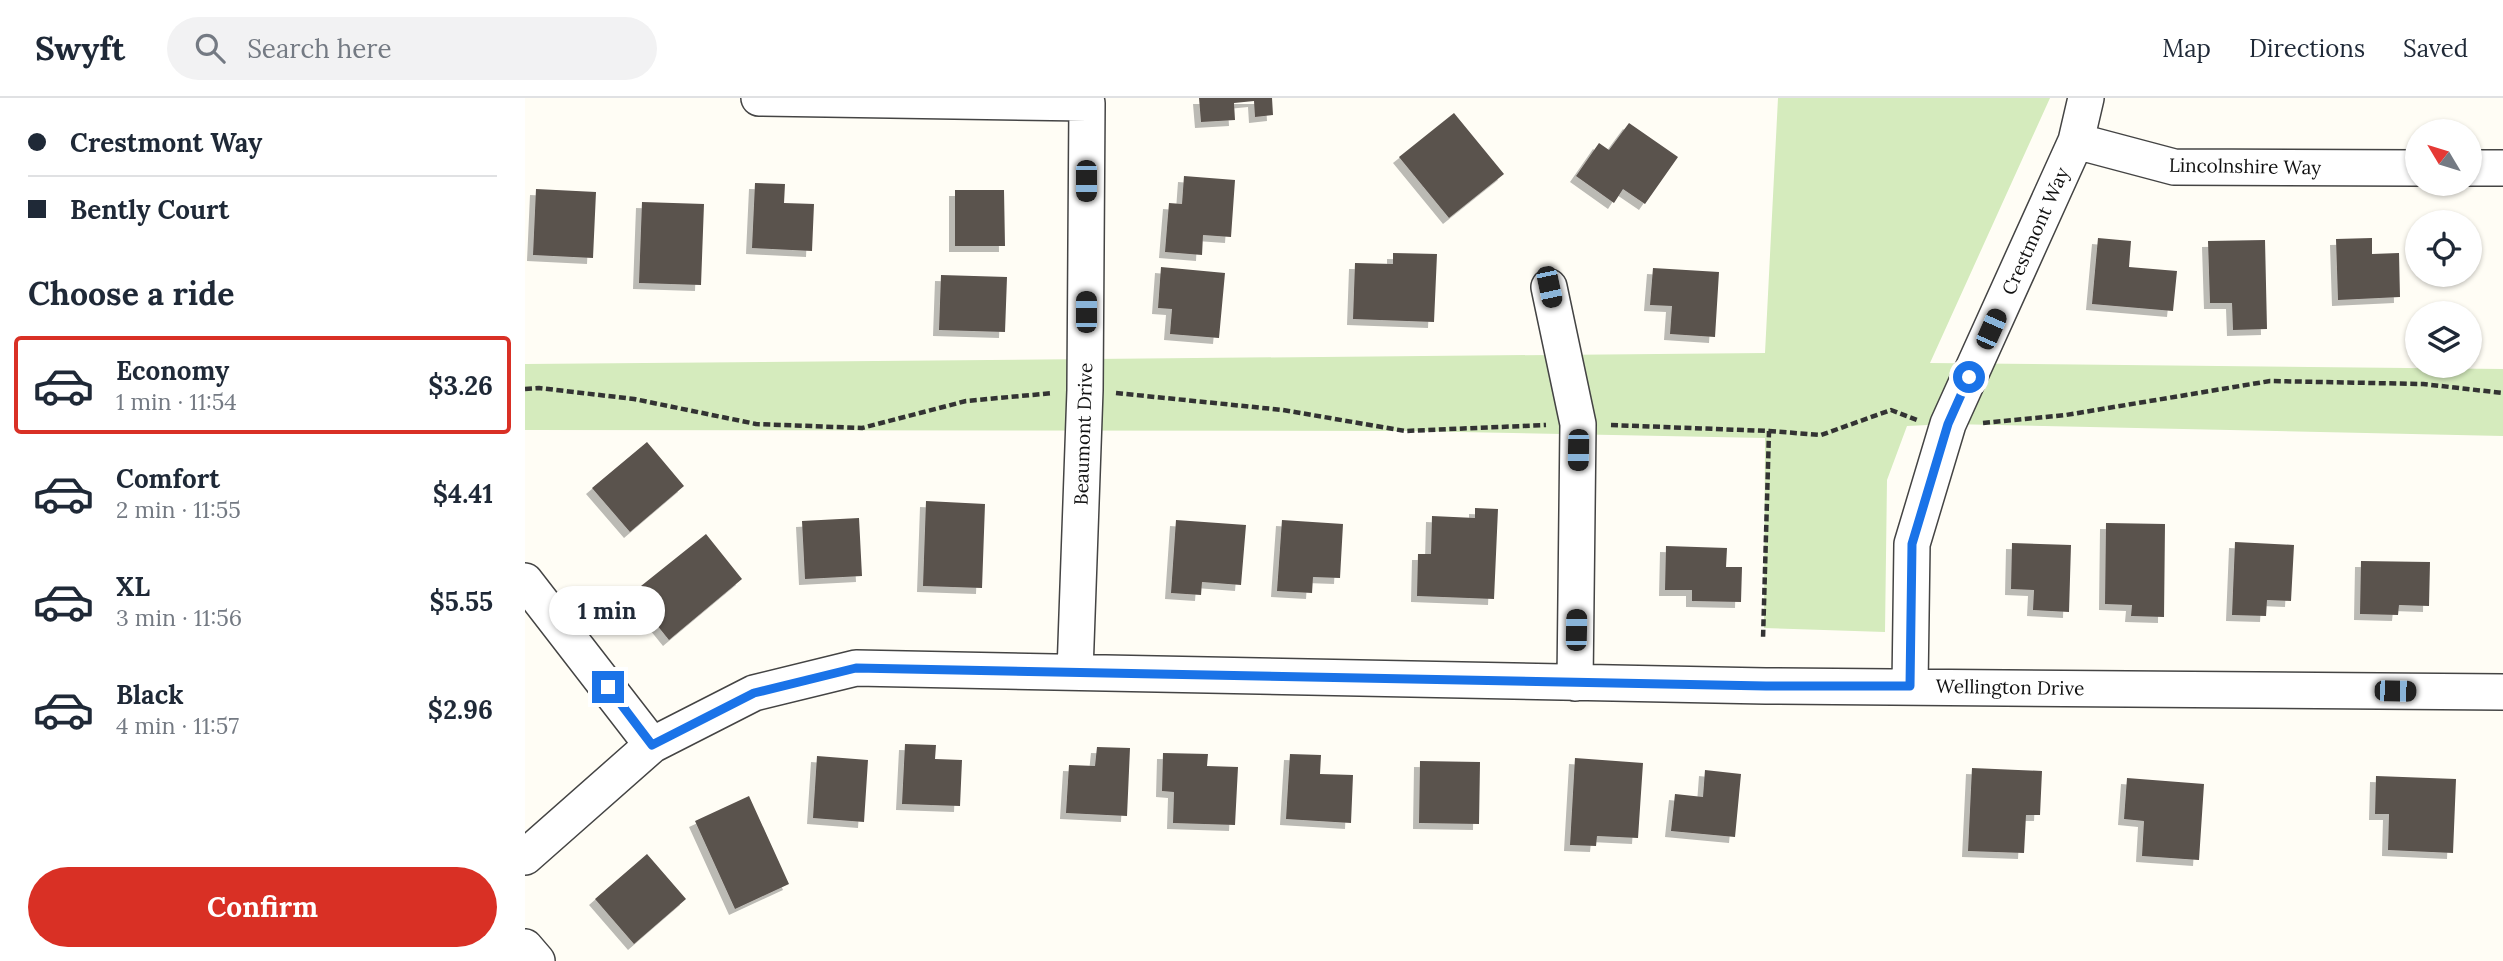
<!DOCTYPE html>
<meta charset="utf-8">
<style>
:root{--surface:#fff;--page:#f2f2f3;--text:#1f2937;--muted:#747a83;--line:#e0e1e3;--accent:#d93025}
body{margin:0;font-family:Lora,serif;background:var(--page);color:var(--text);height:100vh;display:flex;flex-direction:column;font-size:26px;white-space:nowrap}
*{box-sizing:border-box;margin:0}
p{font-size:23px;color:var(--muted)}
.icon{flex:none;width:38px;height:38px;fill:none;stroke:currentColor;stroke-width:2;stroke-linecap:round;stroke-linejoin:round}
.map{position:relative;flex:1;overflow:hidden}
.side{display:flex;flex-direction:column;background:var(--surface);width:525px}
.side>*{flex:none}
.top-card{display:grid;align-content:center;height:154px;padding:0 28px;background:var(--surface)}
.needle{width:46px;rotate:308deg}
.buttons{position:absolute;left:1880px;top:21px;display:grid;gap:14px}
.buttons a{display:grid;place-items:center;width:77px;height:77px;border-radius:50%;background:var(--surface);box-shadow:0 2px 5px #0004;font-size:35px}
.end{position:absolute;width:32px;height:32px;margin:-16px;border:9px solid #1a73e8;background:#fff;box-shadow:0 0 0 4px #fff}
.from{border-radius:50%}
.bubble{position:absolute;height:49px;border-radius:24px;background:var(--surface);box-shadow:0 2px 5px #0004;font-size:23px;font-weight:700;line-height:49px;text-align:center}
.car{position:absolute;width:21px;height:42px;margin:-21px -10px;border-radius:9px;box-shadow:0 0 5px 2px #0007;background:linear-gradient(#222 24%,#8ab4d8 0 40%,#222 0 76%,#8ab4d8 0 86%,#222 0)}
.top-card b{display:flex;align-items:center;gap:24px;height:66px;font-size:26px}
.top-card b+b{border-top:2px solid var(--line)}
.top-card i{width:18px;height:18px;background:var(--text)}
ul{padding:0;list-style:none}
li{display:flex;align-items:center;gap:21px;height:98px;margin:0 14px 10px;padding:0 14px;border:4px solid transparent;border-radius:7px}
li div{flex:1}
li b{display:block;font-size:26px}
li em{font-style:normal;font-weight:700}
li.selected{border-color:var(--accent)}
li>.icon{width:63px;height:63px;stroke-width:1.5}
h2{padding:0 28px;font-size:32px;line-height:84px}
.action{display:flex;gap:14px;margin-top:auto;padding:14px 28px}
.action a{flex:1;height:80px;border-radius:42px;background:var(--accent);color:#fff;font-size:28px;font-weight:700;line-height:80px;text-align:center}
header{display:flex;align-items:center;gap:42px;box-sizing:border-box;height:98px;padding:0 35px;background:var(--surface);border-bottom:2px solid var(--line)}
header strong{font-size:33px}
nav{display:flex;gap:38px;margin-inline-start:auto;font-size:24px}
.search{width:490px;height:63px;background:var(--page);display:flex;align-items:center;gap:18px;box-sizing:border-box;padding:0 24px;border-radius:38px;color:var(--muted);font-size:26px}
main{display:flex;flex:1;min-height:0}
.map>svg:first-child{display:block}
.green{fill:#d5ebbd}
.building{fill:#5a524d;filter:url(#shadow)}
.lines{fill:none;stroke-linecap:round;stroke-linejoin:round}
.street-casing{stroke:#444;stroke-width:38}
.path{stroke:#333;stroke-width:4.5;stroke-dasharray:7 3.5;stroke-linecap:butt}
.street{stroke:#fff;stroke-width:35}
.route{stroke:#1a73e8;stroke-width:9}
.labels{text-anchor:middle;stroke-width:7;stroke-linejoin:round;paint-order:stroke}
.street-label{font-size:19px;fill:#111;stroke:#fff}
</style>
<header>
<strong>Swyft</strong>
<div class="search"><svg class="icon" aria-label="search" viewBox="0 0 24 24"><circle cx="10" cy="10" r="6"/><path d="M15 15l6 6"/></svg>Search here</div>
<nav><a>Map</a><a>Directions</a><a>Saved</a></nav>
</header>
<main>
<section class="side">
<div class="top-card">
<b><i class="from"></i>Crestmont Way</b>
<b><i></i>Bently Court</b>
</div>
<h2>Choose a ride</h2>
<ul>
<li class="selected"><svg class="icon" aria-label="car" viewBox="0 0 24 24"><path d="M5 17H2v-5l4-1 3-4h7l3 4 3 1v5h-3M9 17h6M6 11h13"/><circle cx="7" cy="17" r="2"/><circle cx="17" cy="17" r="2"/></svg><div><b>Economy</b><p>1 min · 11:54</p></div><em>$3.26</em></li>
<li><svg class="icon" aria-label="car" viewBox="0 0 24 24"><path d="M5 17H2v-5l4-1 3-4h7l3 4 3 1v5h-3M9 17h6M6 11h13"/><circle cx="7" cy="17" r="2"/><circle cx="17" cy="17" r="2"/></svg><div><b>Comfort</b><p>2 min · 11:55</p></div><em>$4.41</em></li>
<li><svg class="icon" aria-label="car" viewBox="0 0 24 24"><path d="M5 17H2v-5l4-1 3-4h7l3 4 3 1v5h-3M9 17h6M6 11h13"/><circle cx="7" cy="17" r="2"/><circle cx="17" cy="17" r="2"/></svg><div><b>XL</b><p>3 min · 11:56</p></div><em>$5.55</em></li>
<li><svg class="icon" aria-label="car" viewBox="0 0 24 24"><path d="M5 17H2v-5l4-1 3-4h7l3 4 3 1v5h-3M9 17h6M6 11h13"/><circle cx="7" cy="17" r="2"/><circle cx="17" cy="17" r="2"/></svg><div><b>Black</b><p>4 min · 11:57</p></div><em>$2.96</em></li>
</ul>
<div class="action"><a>Confirm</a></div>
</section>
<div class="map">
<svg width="1978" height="863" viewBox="0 0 1978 863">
<defs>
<filter id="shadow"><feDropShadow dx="-6" dy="6" stdDeviation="0" flood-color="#0004"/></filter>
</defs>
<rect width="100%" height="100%" fill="#fffdf5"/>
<!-- green -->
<path class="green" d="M1253,0H1525L1405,265L1978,271V338L1423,326L1382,328L1362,382L1360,534L1239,530L1240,340L880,333L0,332V266L1240,255Z"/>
<!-- building -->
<path class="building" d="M674,0H747L748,17L730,19L729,3L709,5L710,22L676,24Z
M929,15L979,76L924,120L874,59Z
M1104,25L1153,59L1120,106L1098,91L1089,105L1051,78L1074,45L1084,52Z
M659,78L710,82L706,139L678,137L677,157L640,154L644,105L657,106Z
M230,85L260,86L259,105L289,106L287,153L227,150Z
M11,91L71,94L68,160L8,157Z
M430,92H479L480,148H430Z
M117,104L179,106L176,187L114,185Z
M1573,140L1606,143L1604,169L1652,173L1648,213L1567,206Z
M1847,140V156L1874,155L1875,199L1813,202L1811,141Z
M1740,142L1742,231L1708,232L1707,205H1685L1683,143Z
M868,155L912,156L909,224L828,221L830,165L868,166Z
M636,169L700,175L694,240L645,236L647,211L633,210Z
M1128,170L1194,174L1190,239L1145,236L1147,208L1125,207Z
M416,177L482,179L480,234L414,232Z
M122,344L159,388L105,434L67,390Z
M401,403L460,406L457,490L398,488Z
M950,410L973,411L969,501L892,498L893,456H906L907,418L950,420Z
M334,420L337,478L280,481L277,423Z
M651,422L721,427L716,487L677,484L676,497L646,495Z
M757,422L818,426L815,480L788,479L787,495L752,493Z
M1581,425L1640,426L1639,519L1606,518L1607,507L1580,506Z
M181,436L217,481L144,542L123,516L132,508L116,488Z
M1710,444L1769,447L1766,503L1742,502L1741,518L1707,517Z
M1487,445L1546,447L1544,514L1508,512L1509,492L1486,491Z
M1141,448L1202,450L1201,469H1217L1216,504L1167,503V492H1140Z
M1836,463L1905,464L1904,508L1874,507L1873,517L1835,516Z
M380,646L411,647L410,661L437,662L435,708L377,706Z
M572,649L605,650L602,718L541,715L544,667L570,668Z
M638,655L683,656L682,668L713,669L710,727L648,725L649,694L637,693Z
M765,656L796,657L795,676L828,677L826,725L761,721Z
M292,658L343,662L339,724L288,720Z
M1050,660L1118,665L1113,740L1072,738L1071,748L1045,747Z
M895,663L955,664L954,726L894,725Z
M1447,670L1517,673L1515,717H1501L1499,755L1443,753Z
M1180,672L1216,676L1210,739L1146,733L1150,696L1178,699Z
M1851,678L1931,681L1928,755L1863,752L1864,716H1850Z
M1602,680L1679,686L1674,762L1617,758L1619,723L1599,721Z
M224,698L264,786L210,811L170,723Z
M122,756L161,801L109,846L70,801Z"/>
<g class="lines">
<defs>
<path id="street" d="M234,0L562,5L560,292L550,574
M1551,43L1649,69L1892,70
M1944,70H1978
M1024,189L1053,326L1050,585
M0,483L127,647
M1385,588L1387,446L1423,326L1551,43L1561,0
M0,759L127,647L229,595L331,570L1241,588L1978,594
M0,849L12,863"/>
</defs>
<!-- street casing -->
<use href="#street" class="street-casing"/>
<!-- path -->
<path class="path" d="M0,291L14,290L109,301L231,326L337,330L441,303L528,295
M591,295L758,312L880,333L1021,327
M1458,325L1541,317L1745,283L1898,286L1978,295
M1086,327L1244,333L1238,541
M1244,333L1296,337L1366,312L1392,322"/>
<!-- street -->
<use href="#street" class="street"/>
</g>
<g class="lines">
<!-- route -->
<path class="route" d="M83,589L127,647L229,595L331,570L1241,588H1385L1387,446L1423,326L1444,279"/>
</g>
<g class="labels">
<!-- street labels -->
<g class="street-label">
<text transform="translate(1720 68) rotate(1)" y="7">Lincolnshire Way</text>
<text transform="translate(1510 133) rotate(-66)" y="7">Crestmont Way</text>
<text transform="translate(558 336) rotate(-88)" y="7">Beaumont Drive</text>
<text transform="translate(1485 589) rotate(1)" y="7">Wellington Drive</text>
</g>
</g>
</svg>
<div class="buttons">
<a><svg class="needle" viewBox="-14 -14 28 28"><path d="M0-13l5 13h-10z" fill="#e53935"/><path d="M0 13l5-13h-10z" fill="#747a83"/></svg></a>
<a><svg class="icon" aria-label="locate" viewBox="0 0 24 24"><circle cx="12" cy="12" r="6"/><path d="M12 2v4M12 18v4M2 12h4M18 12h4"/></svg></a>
<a><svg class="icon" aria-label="layers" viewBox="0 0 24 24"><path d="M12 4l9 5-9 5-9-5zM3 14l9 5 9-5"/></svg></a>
</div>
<i class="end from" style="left:1444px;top:279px"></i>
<i class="end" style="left:83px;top:589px"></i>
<div class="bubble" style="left:24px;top:488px;width:116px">1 min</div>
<i class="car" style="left:561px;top:83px;rotate:180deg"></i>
<i class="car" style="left:1024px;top:189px;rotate:168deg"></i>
<i class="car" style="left:561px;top:214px;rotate:0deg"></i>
<i class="car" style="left:1466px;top:231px;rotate:24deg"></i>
<i class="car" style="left:1053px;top:352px;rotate:181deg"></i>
<i class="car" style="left:1051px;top:532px;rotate:1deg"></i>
<i class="car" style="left:1870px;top:593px;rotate:91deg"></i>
</div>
</main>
